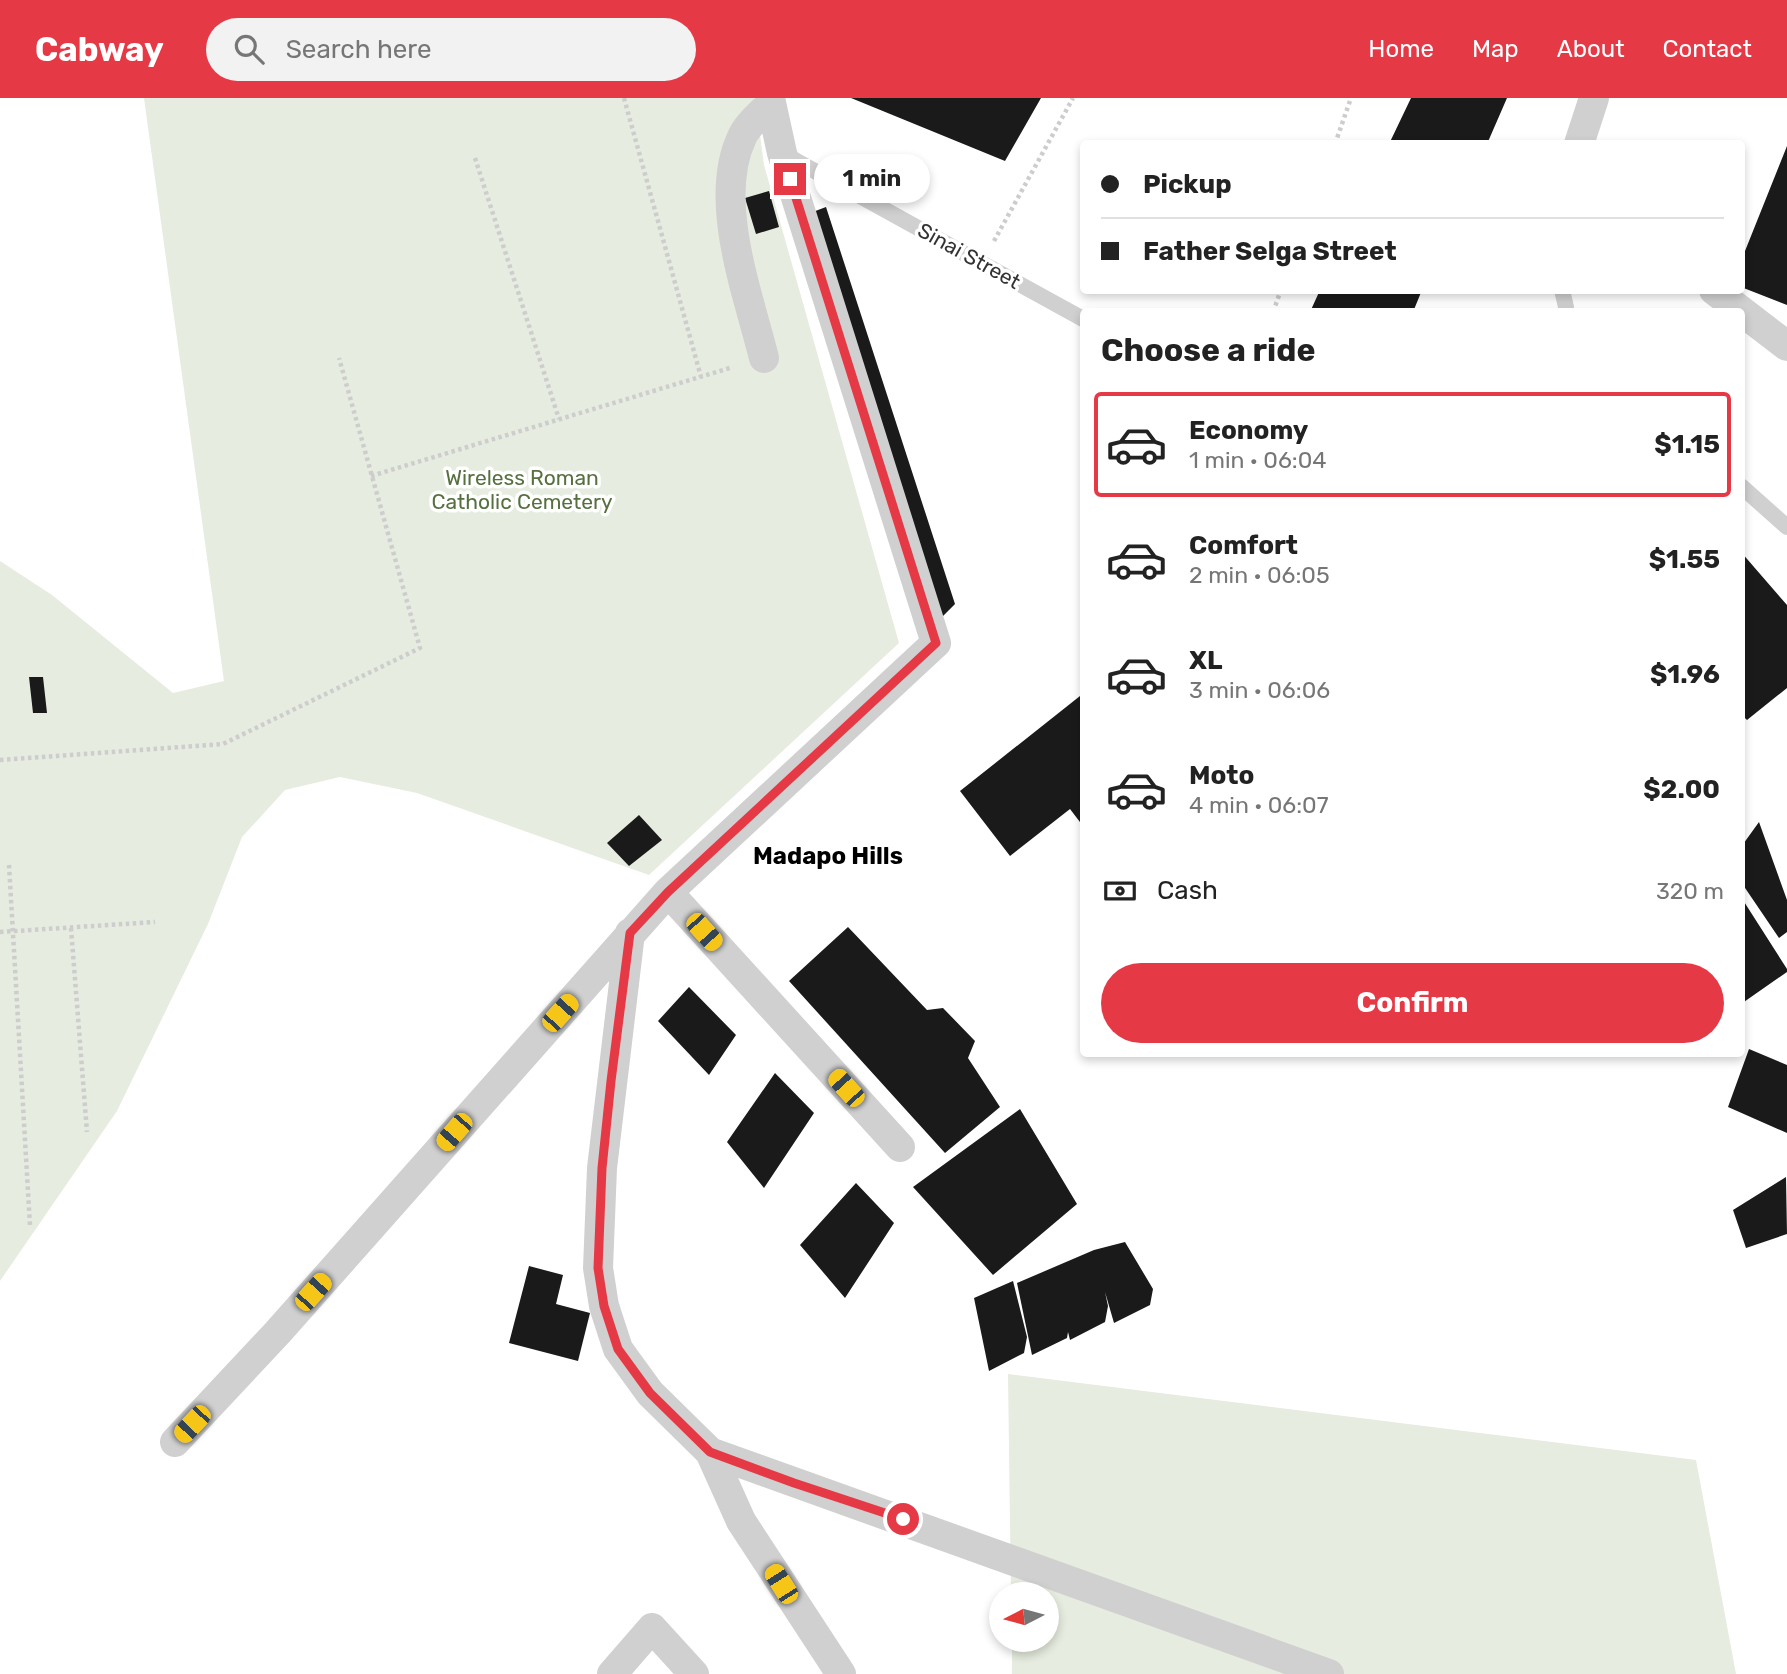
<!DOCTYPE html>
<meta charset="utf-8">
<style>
:root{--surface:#fff;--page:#f2f2f2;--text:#222;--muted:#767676;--line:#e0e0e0;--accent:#e63946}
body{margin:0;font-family:Rubik,sans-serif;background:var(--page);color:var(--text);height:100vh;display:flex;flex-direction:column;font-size:26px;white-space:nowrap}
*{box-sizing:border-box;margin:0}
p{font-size:23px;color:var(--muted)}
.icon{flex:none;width:38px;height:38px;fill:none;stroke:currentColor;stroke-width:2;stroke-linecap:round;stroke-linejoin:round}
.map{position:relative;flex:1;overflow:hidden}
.panel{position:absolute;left:1080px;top:210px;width:665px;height:749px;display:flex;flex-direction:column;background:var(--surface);border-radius:7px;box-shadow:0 4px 10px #0003}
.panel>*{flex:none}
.banner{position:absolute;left:1080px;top:42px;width:665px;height:154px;border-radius:7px;box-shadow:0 4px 10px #0003;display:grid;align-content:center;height:154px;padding:0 21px;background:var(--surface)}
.needle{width:46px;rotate:264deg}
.buttons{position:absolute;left:989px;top:1484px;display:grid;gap:14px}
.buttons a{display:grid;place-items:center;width:70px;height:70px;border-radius:50%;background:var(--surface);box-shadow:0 4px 10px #0003;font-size:35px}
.end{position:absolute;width:32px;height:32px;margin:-16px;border:9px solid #e63946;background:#fff;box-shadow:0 0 0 4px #fff}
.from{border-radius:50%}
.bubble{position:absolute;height:49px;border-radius:24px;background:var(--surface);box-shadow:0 4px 10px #0003;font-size:23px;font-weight:700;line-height:49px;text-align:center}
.car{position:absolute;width:21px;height:42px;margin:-21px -10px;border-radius:9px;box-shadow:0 0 5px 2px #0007;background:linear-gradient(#f5c518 24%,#345 0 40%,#f5c518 0 76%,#345 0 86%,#f5c518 0)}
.banner b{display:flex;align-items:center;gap:24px;height:66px;font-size:26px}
.banner b+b{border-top:2px solid var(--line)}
.banner i{width:18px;height:18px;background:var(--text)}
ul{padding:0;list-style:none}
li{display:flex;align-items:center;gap:21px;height:105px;margin:0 14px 10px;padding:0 7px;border:4px solid transparent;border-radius:7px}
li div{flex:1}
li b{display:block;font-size:26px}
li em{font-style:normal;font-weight:700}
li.active{border-color:var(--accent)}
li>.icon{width:63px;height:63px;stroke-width:1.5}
h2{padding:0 21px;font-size:32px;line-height:84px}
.pay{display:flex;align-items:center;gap:18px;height:77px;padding:0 21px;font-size:26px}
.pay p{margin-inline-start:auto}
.cta{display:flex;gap:14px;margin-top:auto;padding:14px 21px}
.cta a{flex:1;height:80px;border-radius:42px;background:var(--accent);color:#fff;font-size:28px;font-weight:700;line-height:80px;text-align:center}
header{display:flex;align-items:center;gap:42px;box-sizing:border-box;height:98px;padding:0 35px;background:var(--accent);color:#fff}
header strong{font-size:33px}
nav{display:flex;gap:38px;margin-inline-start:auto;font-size:24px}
.search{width:490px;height:63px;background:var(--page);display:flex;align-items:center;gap:18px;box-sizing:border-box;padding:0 24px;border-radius:38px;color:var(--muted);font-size:26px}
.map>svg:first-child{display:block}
.green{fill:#e6ecdf}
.building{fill:#1a1a1a}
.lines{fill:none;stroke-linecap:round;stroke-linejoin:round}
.path{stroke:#cdcdcd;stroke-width:4.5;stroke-dasharray:3.5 3.5;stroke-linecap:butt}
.lane{stroke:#d0d0d0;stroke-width:16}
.street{stroke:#d0d0d0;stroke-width:30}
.route{stroke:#e63946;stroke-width:9}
.labels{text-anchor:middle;stroke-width:7;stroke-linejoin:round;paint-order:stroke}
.street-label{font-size:21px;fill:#333;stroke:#fff}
.park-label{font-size:21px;fill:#56703f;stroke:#fff}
.quarter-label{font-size:24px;font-weight:bold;fill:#000;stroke:#fff}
</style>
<header>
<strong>Cabway</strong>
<div class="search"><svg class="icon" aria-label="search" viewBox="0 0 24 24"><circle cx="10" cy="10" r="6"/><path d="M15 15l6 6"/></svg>Search here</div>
<nav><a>Home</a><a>Map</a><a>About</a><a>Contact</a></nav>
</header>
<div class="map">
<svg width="1787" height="1576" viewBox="0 0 1787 1576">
<rect width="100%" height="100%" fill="#fff"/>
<!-- green -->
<path class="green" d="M144,0H755L764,67L899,545L649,777L417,695L340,679L285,692L242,739L208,826L117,1013L0,1183V463L52,497L173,595L224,583Z
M1008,1276L1696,1362L1736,1576H1012V1542H1046V1496H1011Z"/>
<!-- building -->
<path class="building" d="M851,0H1041L1005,63Z
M1411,0H1507L1487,46H1389Z
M1787,48V207L1741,189V163Z
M769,93L779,129L756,136L745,100Z
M826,109L955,506L942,519L810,115Z
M1320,192H1422L1413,214H1310Z
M1741,454L1787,507V590L1747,622L1741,616Z
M29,579H43L47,615H33Z
M1080,598L1083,602V728L1070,711L1010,758L960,693Z
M639,717L662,742L629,768L607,745Z
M1759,724L1787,802V834L1779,840L1741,784V749Z
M1741,799L1787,871V874L1741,906Z
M848,829L927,912L943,910L975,943L968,960L1000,1009L945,1055L789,883Z
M689,889L736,937L709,977L658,923Z
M1749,951L1787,967V1035L1728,1009Z
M775,975L814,1015L764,1090L727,1044Z
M1020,1011L1077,1106L993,1177L913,1089Z
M1786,1079L1787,1136L1746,1150L1733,1112Z
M856,1085L894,1125L845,1200L800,1147Z
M1125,1144L1153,1191L1150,1207L1114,1225L1105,1194L1108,1208L1105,1224L1070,1242L1068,1234L1067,1240L1032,1257L1017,1185L1094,1152Z
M529,1168L563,1177L556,1206L590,1215L578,1263L509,1245Z
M1013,1183L1027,1239L1024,1255L989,1273L974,1200Z"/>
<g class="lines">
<!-- path -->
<path class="path" d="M624,0L701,279
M1335,46L1351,0
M475,60L559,321
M994,143L1073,0
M1273,214L1281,192
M371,378L733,269
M0,662L223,646L420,550L339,260
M9,767L30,1128
M71,830L87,1034
M0,834L155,824"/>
<!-- lane -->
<path class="lane" d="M782,55L1083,221
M1562,192L1566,209
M1741,388L1787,429"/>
<!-- street -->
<path class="street" d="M1579,46L1594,0
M1714,192L1787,248
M764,260C748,195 712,102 742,39C747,27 761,16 770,6
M668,794L900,1049
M630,835L602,1070L598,1170L604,1208L618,1251L650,1295L710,1354L741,1423L841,1576
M175,1344L278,1234L668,794L936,545L782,55L770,0
M710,1354L1329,1576
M612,1576L652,1530L694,1576"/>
</g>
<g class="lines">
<!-- route -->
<path class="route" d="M790,81L936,545L668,794L630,835L611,983L602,1070L598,1170L604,1208L618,1251L650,1295L710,1354L794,1385L903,1421"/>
</g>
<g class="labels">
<!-- street labels -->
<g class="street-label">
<text transform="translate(969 158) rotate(29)" y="7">Sinai Street</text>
</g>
<!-- park labels -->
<g class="park-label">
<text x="522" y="387">Wireless Roman<tspan x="522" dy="24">Catholic Cemetery</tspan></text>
</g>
<!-- quarter labels -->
<g class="quarter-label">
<text x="828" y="766">Madapo Hills</text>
</g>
</g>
</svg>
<div class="buttons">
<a><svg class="needle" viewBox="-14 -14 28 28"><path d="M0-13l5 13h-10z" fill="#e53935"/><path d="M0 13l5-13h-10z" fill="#767676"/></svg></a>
</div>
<i class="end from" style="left:903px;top:1421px"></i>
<i class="end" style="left:790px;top:81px"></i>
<div class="bubble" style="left:814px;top:56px;width:116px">1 min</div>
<i class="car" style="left:704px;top:834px;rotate:138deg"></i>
<i class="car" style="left:560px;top:915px;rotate:42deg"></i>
<i class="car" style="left:846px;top:990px;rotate:318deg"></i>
<i class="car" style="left:454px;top:1034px;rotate:221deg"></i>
<i class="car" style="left:313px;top:1194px;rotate:42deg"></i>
<i class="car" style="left:192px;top:1326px;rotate:223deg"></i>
<i class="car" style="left:781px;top:1486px;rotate:328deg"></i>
<div class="banner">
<b><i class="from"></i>Pickup</b>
<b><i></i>Father Selga Street</b>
</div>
<section class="panel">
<h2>Choose a ride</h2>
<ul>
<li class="active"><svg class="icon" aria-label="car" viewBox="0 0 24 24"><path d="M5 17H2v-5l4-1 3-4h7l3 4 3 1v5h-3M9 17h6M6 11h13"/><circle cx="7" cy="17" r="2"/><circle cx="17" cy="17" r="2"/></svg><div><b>Economy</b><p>1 min · 06:04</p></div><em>$1.15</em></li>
<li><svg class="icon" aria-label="car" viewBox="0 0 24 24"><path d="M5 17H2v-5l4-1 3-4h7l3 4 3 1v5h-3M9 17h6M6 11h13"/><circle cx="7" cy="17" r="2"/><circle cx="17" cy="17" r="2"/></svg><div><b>Comfort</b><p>2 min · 06:05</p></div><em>$1.55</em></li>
<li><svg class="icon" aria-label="car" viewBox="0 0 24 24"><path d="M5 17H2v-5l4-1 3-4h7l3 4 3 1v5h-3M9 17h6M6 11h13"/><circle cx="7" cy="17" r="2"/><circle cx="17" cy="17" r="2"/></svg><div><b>XL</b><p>3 min · 06:06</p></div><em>$1.96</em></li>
<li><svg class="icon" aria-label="car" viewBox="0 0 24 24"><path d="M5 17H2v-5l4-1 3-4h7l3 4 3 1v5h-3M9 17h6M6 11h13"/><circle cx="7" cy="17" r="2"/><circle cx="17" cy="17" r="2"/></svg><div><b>Moto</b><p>4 min · 06:07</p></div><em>$2.00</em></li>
</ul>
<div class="pay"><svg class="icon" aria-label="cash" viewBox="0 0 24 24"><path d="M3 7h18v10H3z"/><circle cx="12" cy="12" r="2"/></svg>Cash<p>320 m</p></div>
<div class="cta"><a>Confirm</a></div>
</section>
</div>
